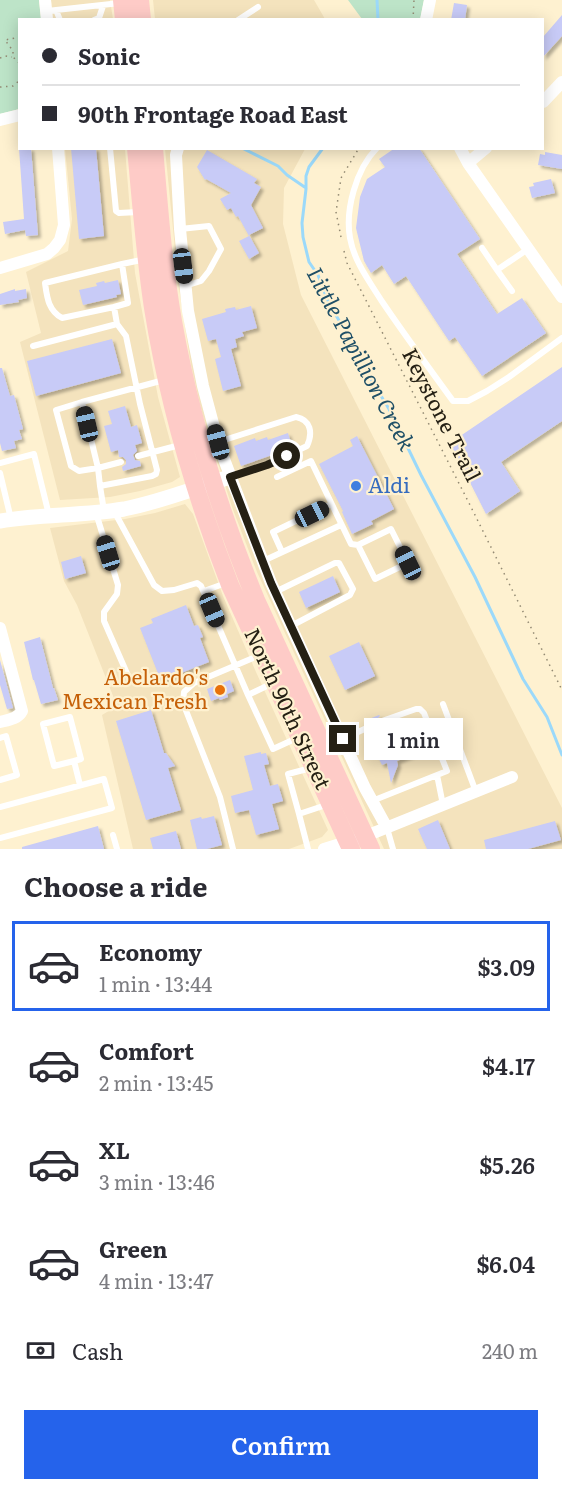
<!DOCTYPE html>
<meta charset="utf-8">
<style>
:root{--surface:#fff;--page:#f7f7f7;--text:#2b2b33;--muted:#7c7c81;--line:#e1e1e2;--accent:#2563eb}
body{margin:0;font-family:Literata,serif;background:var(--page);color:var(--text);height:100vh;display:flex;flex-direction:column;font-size:22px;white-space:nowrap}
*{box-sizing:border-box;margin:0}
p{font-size:20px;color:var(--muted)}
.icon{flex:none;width:33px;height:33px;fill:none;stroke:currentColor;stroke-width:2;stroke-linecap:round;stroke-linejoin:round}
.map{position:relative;height:849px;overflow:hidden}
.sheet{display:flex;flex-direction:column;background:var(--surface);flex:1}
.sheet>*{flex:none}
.top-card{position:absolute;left:18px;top:18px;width:526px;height:132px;border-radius:0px;box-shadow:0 3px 15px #0003;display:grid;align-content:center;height:132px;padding:0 24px;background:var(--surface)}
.end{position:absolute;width:27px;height:27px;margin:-14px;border:8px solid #252014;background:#fff;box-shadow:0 0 0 3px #fff}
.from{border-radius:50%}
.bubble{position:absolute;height:42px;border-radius:0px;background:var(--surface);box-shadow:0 3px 15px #0003;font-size:20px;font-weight:600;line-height:42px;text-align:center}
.car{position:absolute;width:18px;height:36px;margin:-18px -9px;border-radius:8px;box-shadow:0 0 4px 2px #0007;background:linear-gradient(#222 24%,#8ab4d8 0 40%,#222 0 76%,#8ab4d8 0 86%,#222 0)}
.top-card b{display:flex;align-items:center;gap:21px;height:57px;font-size:22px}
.top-card b+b{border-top:2px solid var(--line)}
.top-card i{width:15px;height:15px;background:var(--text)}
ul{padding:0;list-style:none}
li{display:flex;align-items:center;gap:18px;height:90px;margin:0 12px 9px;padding:0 12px;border:3px solid transparent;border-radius:0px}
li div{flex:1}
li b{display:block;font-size:22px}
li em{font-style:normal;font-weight:600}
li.on{border-color:var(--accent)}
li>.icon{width:54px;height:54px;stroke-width:1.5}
h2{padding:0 24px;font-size:27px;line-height:72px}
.pay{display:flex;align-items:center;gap:15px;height:66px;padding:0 24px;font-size:22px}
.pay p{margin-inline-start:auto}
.primary-button{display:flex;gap:12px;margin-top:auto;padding:12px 24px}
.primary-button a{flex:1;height:69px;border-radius:0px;background:var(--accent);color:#fff;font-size:24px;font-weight:600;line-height:69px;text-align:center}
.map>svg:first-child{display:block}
.built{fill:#f4e3bd}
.green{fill:#bde4c8}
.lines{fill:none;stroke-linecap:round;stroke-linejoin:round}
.stream{stroke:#9bd9fa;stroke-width:3}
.building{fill:#c8cbf7;filter:url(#shadow)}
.path{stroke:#938a73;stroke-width:1.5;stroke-dasharray:1.5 4.5;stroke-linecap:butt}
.service{stroke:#fff;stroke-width:6}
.minor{stroke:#fff;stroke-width:12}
.tertiary{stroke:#fff;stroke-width:15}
.primary{stroke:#fecbc7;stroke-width:18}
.route{stroke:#252014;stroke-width:8}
.shop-dot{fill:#3f7fe0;stroke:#fef1d0;stroke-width:2}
.food-dot{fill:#e8710a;stroke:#fef1d0;stroke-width:2}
.labels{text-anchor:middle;stroke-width:4.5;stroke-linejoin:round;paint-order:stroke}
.street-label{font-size:21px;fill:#252014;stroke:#fef1d0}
.shop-label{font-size:21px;fill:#366cbe;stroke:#fef1d0;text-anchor:start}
.food-label{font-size:21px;fill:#c56008;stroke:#fef1d0;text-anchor:end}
.water-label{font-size:22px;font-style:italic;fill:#205067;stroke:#fef1d0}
</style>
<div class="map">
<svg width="562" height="849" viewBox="0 0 562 849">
<defs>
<filter id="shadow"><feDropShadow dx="3" dy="3" stdDeviation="1.5" flood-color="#0004"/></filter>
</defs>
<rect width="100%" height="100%" fill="#fef1d0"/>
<!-- built -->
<path class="built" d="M51,0H110L113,19H53Z
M153,0H314L325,19H155Z
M65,149H125L135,273L158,397L180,477L172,482L140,491L110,497L60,500L20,342L41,333L26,272L68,251L72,219Z
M165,149H305L284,188L283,224L301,295L562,808V849H384L257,572L232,507L202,413L191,365L179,288Z
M185,504L193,514L223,596L256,672L328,830L322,837L289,849H133L102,715L117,706L77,605L64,581L50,528L125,519L155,513Z"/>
<!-- green -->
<path class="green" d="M0,0H39L41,19L20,20L19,109L0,114Z
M348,0H424L420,20L362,19Z"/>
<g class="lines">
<!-- stream -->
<path class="stream" d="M377,0L378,20
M242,148L278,166L287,175L306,188
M323,148L309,167L306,176V189L302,223L303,237L309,262L318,275L327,299L337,317L363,361L372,381L389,409L421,475L475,577L523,679L547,717L562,755"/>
</g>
<!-- building -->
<path class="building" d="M454,3L467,5L465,20H451Z
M562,15V36L543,57V37Z
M19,148H31L38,235L26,236L25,230L5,234L3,222L24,219Z
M71,148H96L104,236L79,239Z
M395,148H419L480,239L457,254L497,314L522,298L546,333L482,376L455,337L449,341L406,276L394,284L382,265L371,273L364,261L356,228L360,197L367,179L385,167L379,159Z
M207,150L257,179L254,183L261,187L251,205L263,228L249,235L259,253L249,259L239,241L249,236L238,216L236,217L231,208L227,210L220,199L231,193L206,179L205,180L197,167Z
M545,152L562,155V169L538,165L540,154L545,155Z
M551,179L555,193L532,198L529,187L534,186L533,183Z
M118,280L121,294L116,295L117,297L83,305L79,290L97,286L96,283L104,281L105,283Z
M15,289V291L26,289L27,298L18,300L19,302L0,305V294Z
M251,306L257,328L242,332L244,336L235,339L237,347L231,349L241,386L223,391L215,359L221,357L216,339L208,341L202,319L226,312L225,309L235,307L236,310Z
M112,339L121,373L36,396L27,361Z
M562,367V421L501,462L520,491L486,514L450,443Z
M0,368H2L10,396L14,395L23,429L19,430L22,439L14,441L16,448L2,451L0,443Z
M125,406L131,427L137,425L142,443L135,445L137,451L133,455L135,460L140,461L141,466L123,471L122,467L126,464V460L123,457H119L118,450L111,452L104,426L112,424L108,411Z
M288,433L291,443L274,449L275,454L241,466L234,446L255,438L256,441L267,437L268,440Z
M357,436L394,509L371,521L373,524L352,534L342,512L343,511L319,464L353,446L350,440Z
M81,556L86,573L65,579L61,562Z
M333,576L340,592L306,608L299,592Z
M186,605L194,626L198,625L203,637L200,638L209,662L161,681L140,628L153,623L151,619Z
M40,637L53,688H54L58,700L41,704L34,680H33L24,642Z
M359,642L375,676L345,690L329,656Z
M0,660L13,708L7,709L0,685Z
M230,680L234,691L227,694L228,697L220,700L219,698L211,701L207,689Z
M151,710L164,753H166L175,766L168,768L181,810L146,820L116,721Z
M379,715L380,716L378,718L377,722L380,729L384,731L417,718L429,748L397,761L398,765L391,783L387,763L382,765L370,741L372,740L370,735L374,733L373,731L376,726L374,722L369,721V719Z
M261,752V754L266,753L269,764L264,765L270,786L278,784L283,801L272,804L279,829L256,835L249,810L235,813L231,796L253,790L244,756Z
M214,816L222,845L207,849H197L190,820L201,817L202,819Z
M438,820L450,849H427L418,829Z
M555,821L561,840L528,849H486L484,840Z
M98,826L104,849H22V847Z
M176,831L181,849H153L150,838Z"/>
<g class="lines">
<!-- path -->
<path class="path" d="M413,20L414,0
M20,37L5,40L13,51V57L20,64
M0,58L5,56L12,57
M0,87L13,86L20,80
M341,237L336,212L341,178L359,148
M344,251L347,263L471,507L562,690"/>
<!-- service -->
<path class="service" d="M56,10L60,20
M47,11L120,3
M94,20L99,18L103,6
M238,20L258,7
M110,148L116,211L119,213L138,212
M377,148C356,169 345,210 350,238C354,261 369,281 381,300C404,334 429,368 453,401H468L487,391L509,377L562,338
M180,229L209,226L221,249L209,271L201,281L185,286
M482,248L497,270
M512,291L497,270L528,249
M114,307L62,318C48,310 47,297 45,283L122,264
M33,346L117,324
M82,402L56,410L71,466L79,471L98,468L121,462
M218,442L296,417C311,420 313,433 307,446L267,465L230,477
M138,456L180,445
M0,463L34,454L49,515
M0,473L11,519
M277,477L311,461L351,544L358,545L391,529L408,563L375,579L358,545
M100,486L98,468L82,402L164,380
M104,511L100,486L152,476L156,474L157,470L140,404L126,336L117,324L114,307L128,303L122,264L146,259
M114,511L154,585L162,591L174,590L197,583L201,586L248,695
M96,513L118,585L117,594L104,612V621L129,678
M282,552L273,532L331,504
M263,561L341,525
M204,591L226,583
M275,592L335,563H339L353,589L350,595L291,626
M273,683L248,695L273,749L297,738
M443,704L476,792
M384,726L389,723L391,718
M0,738L6,736L17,775L0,780
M343,739L371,726
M74,761L54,766L43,724L70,717L81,759L74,761L80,785
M437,775L443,805
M372,801L447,771L424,713L420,709H416L382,721
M0,807L104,779L112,808L0,838
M299,814L288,774L311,768
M387,828L393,849
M113,835L117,849
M233,849L220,797L183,703L184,692L194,683L260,655
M308,849L299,814L329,804"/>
<!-- minor -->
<path class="minor" d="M45,0L47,20
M426,20L430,0
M543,102L562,82
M0,120L20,115
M178,148L176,155L180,229L188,311L203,386L219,446L271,583L365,788L387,828
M460,148L468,163L562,297
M468,163L486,148
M0,268L47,254L54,248L60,240L64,225L58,148
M0,628L22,711C18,719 8,720 0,722
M324,849L366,836L512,777"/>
<!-- tertiary -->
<path class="tertiary" d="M0,521C41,514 83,516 124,509C160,502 195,488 230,477"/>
<!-- primary -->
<path class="primary" d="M122,0L124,20
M140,0L142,20
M136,148C141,202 145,255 153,308C168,402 195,495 230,585L351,849
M154,148C159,206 163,264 173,321C190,417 219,510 256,600L371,849"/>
</g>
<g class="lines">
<!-- route -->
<path class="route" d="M287,456L267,465L230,477L271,583L343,739"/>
</g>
<!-- markers -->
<circle class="shop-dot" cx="356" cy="486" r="6"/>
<circle class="food-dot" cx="220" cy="690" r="6"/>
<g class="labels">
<!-- street labels -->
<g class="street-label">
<text transform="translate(441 415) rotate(63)" y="7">Keystone Trail</text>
<text transform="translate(287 709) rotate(65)" y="7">North 90th Street</text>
</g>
<!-- shop labels -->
<g class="shop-label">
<text x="368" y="493">Aldi</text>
</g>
<!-- food labels -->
<g class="food-label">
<text x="208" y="685">Abelardo's<tspan x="208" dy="24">Mexican Fresh</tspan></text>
</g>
<!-- water labels -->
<g class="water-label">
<text transform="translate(361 359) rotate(62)" y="8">Little Papillion Creek</text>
</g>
</g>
</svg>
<i class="end from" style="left:287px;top:456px"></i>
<i class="end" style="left:343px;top:739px"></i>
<div class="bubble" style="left:364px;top:718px;width:99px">1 min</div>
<i class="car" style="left:183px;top:266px;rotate:173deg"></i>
<i class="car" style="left:87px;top:424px;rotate:347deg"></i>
<i class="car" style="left:218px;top:442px;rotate:345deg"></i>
<i class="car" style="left:312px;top:514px;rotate:64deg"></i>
<i class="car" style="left:108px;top:553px;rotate:343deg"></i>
<i class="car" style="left:408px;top:563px;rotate:334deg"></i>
<i class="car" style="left:212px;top:610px;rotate:157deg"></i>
<div class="top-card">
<b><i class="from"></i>Sonic</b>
<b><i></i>90th Frontage Road East</b>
</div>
</div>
<section class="sheet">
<h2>Choose a ride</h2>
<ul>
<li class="on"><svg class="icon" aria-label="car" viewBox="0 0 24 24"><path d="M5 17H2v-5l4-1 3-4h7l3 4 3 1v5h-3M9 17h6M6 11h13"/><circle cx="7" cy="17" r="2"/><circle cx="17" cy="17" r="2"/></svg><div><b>Economy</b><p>1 min · 13:44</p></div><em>$3.09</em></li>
<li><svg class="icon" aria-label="car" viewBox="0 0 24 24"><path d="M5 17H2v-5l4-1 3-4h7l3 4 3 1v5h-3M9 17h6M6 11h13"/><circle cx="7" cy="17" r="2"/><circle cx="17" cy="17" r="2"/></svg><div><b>Comfort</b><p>2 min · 13:45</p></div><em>$4.17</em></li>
<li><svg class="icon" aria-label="car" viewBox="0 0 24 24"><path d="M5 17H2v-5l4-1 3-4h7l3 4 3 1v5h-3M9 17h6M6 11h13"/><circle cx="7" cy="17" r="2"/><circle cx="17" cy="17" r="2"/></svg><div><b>XL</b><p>3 min · 13:46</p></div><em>$5.26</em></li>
<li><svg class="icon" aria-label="car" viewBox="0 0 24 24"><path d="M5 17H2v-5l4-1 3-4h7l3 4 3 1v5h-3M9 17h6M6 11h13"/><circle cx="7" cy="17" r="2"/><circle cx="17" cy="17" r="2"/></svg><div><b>Green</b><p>4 min · 13:47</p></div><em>$6.04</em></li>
</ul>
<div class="pay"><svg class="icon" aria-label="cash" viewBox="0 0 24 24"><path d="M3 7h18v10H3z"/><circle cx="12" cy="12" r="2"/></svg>Cash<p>240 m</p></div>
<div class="primary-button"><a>Confirm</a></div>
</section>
